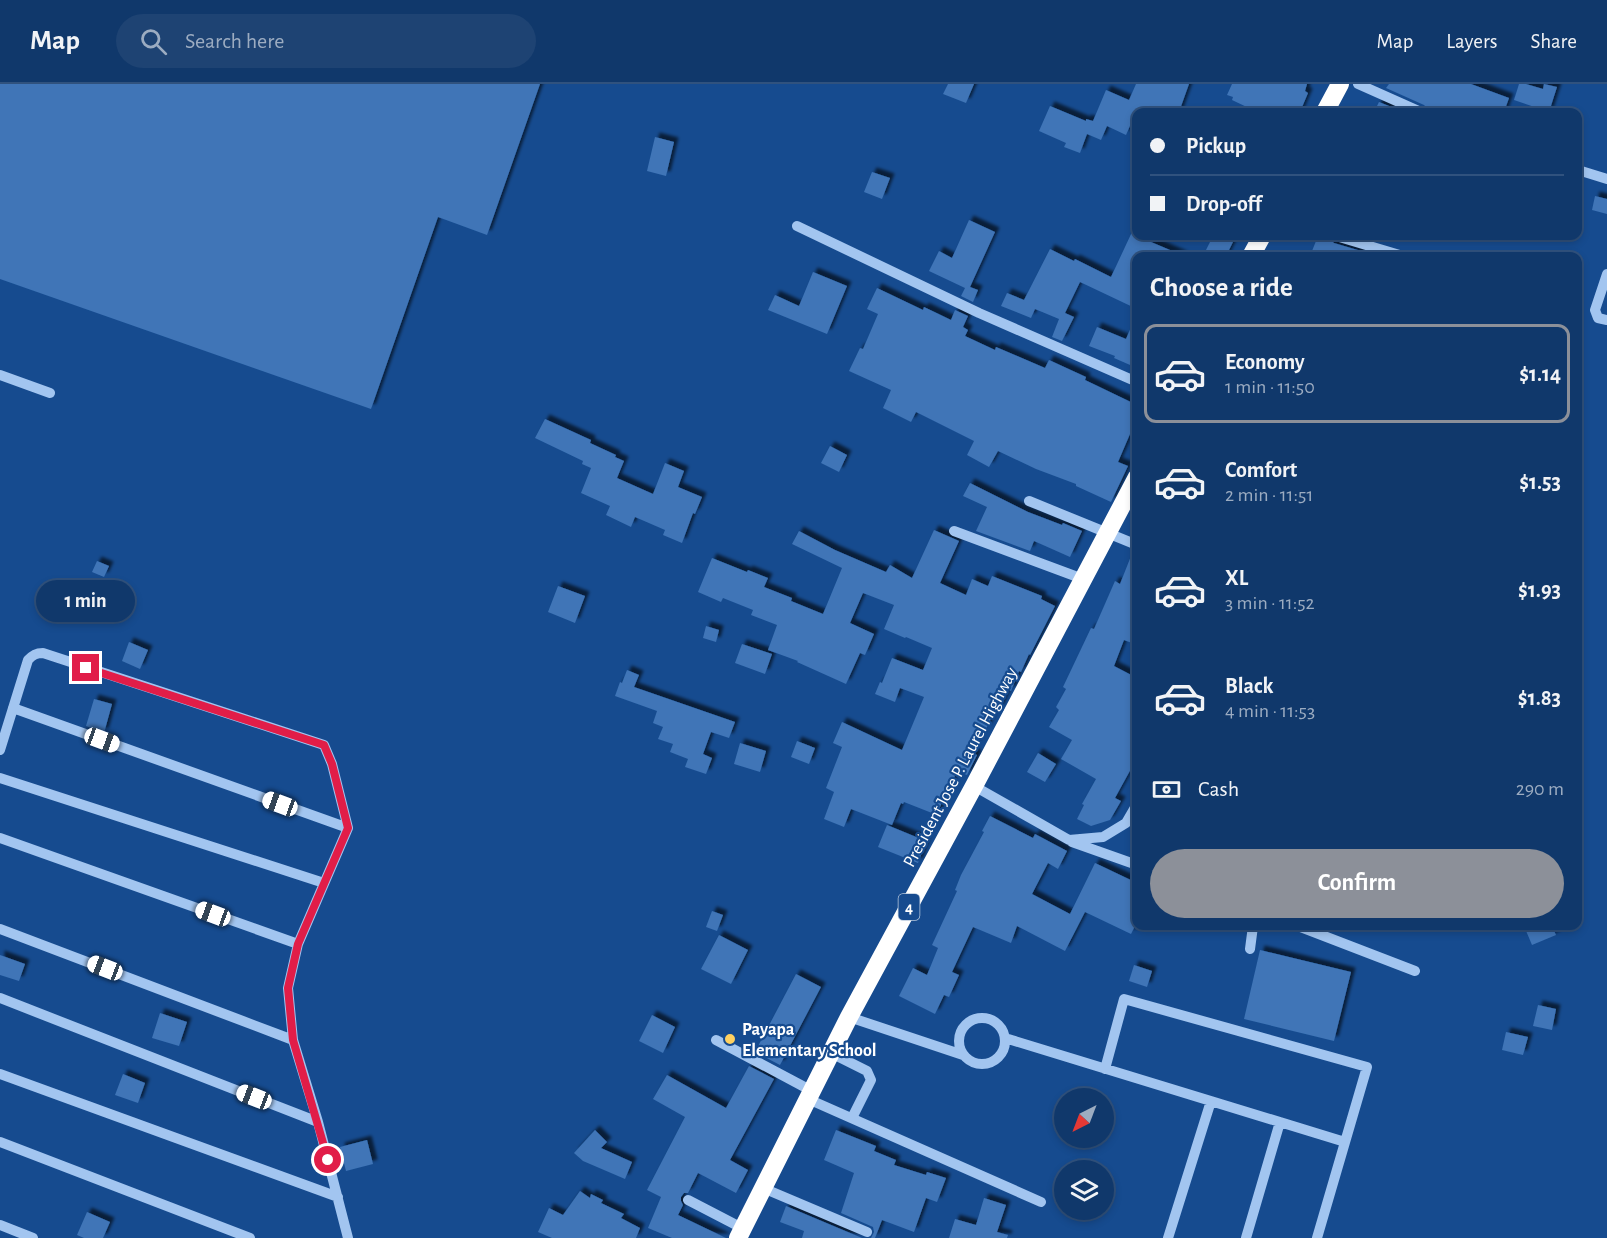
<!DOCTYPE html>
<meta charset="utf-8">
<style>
:root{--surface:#10386b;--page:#1e4373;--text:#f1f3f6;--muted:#9cacc1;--line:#30527e;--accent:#8c9099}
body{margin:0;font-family:"Alegreya Sans",sans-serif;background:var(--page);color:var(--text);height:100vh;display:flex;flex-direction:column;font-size:22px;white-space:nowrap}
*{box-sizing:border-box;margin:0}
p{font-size:20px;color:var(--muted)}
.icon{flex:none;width:33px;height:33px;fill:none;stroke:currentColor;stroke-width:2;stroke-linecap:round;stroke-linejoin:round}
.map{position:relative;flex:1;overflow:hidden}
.drawer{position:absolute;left:1132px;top:168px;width:450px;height:678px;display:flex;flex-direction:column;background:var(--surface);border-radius:12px;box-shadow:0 3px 9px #0003,0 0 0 2px var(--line)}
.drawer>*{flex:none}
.top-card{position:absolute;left:1132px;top:24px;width:450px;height:132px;border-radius:12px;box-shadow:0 3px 9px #0003,0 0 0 2px var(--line);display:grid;align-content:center;height:132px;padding:0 18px;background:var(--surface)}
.needle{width:39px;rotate:222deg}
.buttons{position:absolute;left:1054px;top:1004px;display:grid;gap:12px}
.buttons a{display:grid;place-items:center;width:60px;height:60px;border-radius:50%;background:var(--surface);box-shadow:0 3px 9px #0003,0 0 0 2px var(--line);font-size:30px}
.end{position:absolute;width:27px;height:27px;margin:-14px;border:8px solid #e11d48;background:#fff;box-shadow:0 0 0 3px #fff}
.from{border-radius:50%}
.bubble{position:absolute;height:42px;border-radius:21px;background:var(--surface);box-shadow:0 3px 9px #0003,0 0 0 2px var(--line);font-size:20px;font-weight:600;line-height:42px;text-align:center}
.car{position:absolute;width:18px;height:36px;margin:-18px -9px;border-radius:8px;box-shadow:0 0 4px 2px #0007;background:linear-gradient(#fff 24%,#345 0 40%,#fff 0 76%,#345 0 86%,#fff 0)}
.top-card b{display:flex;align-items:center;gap:21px;height:57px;font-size:22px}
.top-card b+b{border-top:2px solid var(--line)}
.top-card i{width:15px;height:15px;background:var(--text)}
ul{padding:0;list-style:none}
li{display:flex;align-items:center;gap:18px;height:99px;margin:0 12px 9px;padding:0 6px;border:3px solid transparent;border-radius:12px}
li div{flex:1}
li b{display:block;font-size:22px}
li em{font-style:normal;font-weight:600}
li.current{border-color:var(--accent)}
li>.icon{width:54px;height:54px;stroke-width:1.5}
h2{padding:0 18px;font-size:27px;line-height:72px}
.pay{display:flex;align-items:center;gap:15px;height:66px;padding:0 18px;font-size:22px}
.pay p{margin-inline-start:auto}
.cta{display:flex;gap:12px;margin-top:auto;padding:12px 18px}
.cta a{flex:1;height:69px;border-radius:36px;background:var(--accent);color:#fff;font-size:24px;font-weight:600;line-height:69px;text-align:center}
header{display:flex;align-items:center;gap:36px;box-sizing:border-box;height:84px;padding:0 30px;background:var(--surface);border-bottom:2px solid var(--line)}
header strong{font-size:28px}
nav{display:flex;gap:33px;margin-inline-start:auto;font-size:21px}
.search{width:420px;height:54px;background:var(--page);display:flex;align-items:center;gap:15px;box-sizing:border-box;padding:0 21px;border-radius:33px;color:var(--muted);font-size:22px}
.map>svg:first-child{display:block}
.building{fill:#3f75b7;filter:url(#shadow)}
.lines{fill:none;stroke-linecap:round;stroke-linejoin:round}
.minor{stroke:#a2c5f0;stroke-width:10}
.highway{stroke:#fff;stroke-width:18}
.route{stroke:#e11d48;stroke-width:8}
.poi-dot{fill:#ffd161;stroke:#164b8f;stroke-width:2}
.labels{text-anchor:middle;stroke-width:4.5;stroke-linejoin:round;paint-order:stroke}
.shield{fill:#164b8f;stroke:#b9c9dd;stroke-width:1.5}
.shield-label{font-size:16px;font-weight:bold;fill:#fff}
.street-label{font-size:18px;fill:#fff;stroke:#164b8f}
.poi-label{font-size:18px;font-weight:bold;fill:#fff;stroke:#164b8f;text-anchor:start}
</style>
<header>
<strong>Map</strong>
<div class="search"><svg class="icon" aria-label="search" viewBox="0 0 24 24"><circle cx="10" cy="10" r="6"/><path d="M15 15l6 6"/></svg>Search here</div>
<nav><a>Map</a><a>Layers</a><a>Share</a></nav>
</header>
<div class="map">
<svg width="1607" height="1154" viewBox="0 0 1607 1154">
<defs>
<filter id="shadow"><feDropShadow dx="4.5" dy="-4.5" stdDeviation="1.5" flood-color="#0009"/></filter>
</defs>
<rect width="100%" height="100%" fill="#164b8f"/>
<!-- building -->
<path class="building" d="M0,0H540L487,151L438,133L371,325L0,195Z
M948,0H974L966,19L943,10Z
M1136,0H1189L1179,28H1137V37L1133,35L1126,51L1107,42L1101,56L1087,50L1080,69L1064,63L1066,59L1039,47L1050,22L1086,37V35L1093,37L1106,6L1129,16Z
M1232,0H1307L1305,7L1308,9L1300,28H1250L1251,25L1232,16L1233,13L1227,11Z
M1389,0H1471L1509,14L1504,28H1428L1427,24L1424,21L1386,4Z
M1519,0H1526L1543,5L1544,0L1557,3L1549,28L1514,16Z
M1379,18L1404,28H1374Z
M655,53L674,58L666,92L647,87Z
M872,88L890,94L882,115L864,108Z
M1595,112L1607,115V130L1592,126Z
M969,136L995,148L970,203L978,206L973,218L961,212L965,204L929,187L939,167L952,174Z
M1132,148L1137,152L1184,172H1137V225L1080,198L1065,229L1074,233L1062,257L1052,253L1059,235L1035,225L1031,234L1001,222L1007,209L1024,216L1050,165L1074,177L1075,175L1111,193Z
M1213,152H1236L1226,172H1203Z
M1318,152H1327L1334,159L1378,172H1310Z
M813,188L847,202L827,250L768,226L775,211L799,222Z
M877,204L923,226L924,223L951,236L955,226L968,232L963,243L968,246L965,252L995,266L996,263L1045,284L1049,276L1086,293L1085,296L1137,321V340L1132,350H1130L1118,378L1128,382L1111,418L1076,402V400L1036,385L998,367L989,383L967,371L974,357L916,328L911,338L883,324L891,306L849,287L860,264L863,265L878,230L867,225Z
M1137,229V284L1114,274L1115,272L1089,262L1097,243L1126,255Z
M545,335L591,356L590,359L616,371L615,373L624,377L617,394L653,410L665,379L684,387L678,403L702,413L695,430L693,429L682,459L663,451L665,446L635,433L631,443L606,431L610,422L581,409L591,384L582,380L583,377L535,354Z
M830,362L847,371L839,388L821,379Z
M970,399L1028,428L1062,441L1063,439L1082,447L1070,473L1034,457L1030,467L976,447L987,423L963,412Z
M934,446L959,457L940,499L966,511L972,495L988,502L992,492L1042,512L1041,515L1055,522L1030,571L1029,570L1021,588L1019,587L1011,607L1008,605L999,625L996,624L986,645L983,643L972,669L977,671L967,691L957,687L947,710H945L937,731L904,718L903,720L901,719L892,741L851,725L844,743L824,735L834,708L826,704L842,663L833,659L842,638L902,666L924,613L900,604L895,618L875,610L880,598L882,599L892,574L923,586L932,564L906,553L905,554L884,545L894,521L863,509L850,539L874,550L865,571L860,569L846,600L797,578L798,577L768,566L777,541L751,531L753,526L723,514L721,518L698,508L712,474L747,488L748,486L768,494L764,503L792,514L791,517L823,530L842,484L792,460L799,447L835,466L886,488L890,481L912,494Z
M1133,467L1137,468V561L1124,556L1114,582L1137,594V674L1115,714L1121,717L1110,736L1091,742L1077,735L1084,721L1082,720L1096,695L1061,675L1072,656L1049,643L1059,626L1056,623L1066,605L1063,603L1091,544L1094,545L1115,497L1120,500Z
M97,477L109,482L104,493L92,488Z
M558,502L585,512L575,539L548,528Z
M706,542L719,546L716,558L703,554Z
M129,558L148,566L140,585L122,577Z
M742,560L772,570L765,590L735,579Z
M627,586L639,591L634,603L735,638L729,654L711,648L703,670L712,674L706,690L685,683L688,675L670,668L673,660L658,655L663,643L653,639L657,627L615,612L620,598L622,599Z
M94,615L112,620L104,649L86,642Z
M797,657L815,664L809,680L791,673Z
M740,659L766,667L760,688L734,680Z
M1038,669L1056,680L1045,698L1027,688Z
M990,732L1033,754L1035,750L1067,767L1058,785L1048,779L1032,810L1070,830L1095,779L1137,799V838L1131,850L1085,828L1065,867L1017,842L1011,859L973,843L952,888L959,891L949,913L944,911L935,930L899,912L913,884L927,891L938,864L932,861L957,807L955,806L961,791L984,748L982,747Z
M887,741L926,757L918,779L878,763Z
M712,827L723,831L717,847L706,843Z
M1524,842H1552L1556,851L1532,861Z
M719,851L748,866L731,900L701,885Z
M1260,866L1351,888L1334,957L1244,935Z
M0,871L25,880L19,897L0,891Z
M1134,881L1152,887L1147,903L1129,897Z
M796,890L821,903L780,981L755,968Z
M1538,921L1556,925L1552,946L1533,942Z
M160,929L187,938L179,962L152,954Z
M652,931L675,943L663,969L639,957Z
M1506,948L1528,953L1523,971L1502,966Z
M749,982L774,995L730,1076L748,1086L736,1109L698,1089L688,1109H684L681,1113V1117L683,1121L678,1131L726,1154H672L648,1144L661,1113L647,1106L685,1033L653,1015L667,991L726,1024Z
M123,990L145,999L138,1019L115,1011Z
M595,1046L607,1058L601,1064L632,1078L625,1095L583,1077L574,1069Z
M836,1046L876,1062L874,1067L896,1076L894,1081L926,1091L927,1088L946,1094L937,1118L926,1114L914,1148L882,1136L875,1154H871L874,1148L873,1143L841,1129L854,1089L824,1076Z
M367,1056L373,1080L346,1087L340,1063Z
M580,1107L590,1114L591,1110L603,1116L601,1119L624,1130L621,1134L640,1144L636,1154H552L538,1148L549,1124L563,1131Z
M984,1114L1006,1121L997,1148L1008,1151L1007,1154H949L955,1135L976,1141Z
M786,1122L862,1154H802L804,1147L780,1138Z
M87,1128L110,1138L103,1154H84L77,1151Z"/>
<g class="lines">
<!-- minor -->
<path class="minor" d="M1358,0L1421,28
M1578,86L1607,95
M797,142L979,229L1137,298
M1336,152L1403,172
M1607,190L1595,226L1598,234L1607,236
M0,291L50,309
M1029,417L1137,461
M954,447L1083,495
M13,624L348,744
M0,666L28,576C33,571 36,569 43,569L324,661L332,680L348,744L298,860L288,904L293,956L318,1038L348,1154
M0,694L324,799
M974,702L1069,756L1103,753L1126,739L1137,720
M0,754L298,860
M1072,758L1137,781
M1298,842L1415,887
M0,845L293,956
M1250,865L1253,842
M0,914L318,1038
M849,933L963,971
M959 957a23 23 0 1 1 46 0a23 23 0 1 1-46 0Z
M1005,954L1345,1058
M716,956L812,1007
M831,969L867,987L871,996L852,1034
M1105,985L1124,915L1367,983L1317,1154
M0,990L338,1113
M808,1015L1041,1118
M0,1058L250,1154
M763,1104L867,1148
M688,1116L742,1144
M0,1141L33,1154
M1168,1154L1211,1017
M1246,1154L1280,1038"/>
<!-- highway -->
<path class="highway" d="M1325,28L1340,0
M1251,172L1262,152
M738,1154L849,933L974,702L1137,393"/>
</g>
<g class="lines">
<!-- route -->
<path class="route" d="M86,584L324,661L332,680L348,744L298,860L288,904L293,956L328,1076"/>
</g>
<!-- markers -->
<circle class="poi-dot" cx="730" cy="955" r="6"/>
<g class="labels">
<!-- shield labels -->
<rect class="shield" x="898.5" y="810" width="21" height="26" rx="4.5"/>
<g class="shield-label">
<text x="909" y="829">4</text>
</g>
<!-- street labels -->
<g class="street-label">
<text transform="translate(960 683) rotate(-62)" y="6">President Jose P. Laurel Highway</text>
</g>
<!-- poi labels -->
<g class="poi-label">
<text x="742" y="951">Payapa<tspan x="742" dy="21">Elementary School</tspan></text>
</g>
</g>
</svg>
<div class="buttons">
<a><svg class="needle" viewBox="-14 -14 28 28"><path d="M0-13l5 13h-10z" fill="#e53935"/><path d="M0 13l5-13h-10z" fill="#9cacc1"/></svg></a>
<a><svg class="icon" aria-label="layers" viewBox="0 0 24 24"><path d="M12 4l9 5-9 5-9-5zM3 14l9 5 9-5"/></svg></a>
</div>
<i class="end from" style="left:328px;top:1076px"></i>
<i class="end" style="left:86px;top:584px"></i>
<div class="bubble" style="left:36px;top:496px;width:99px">1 min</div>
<i class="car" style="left:102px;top:656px;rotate:110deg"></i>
<i class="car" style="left:280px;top:720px;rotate:290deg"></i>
<i class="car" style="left:213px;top:830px;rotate:290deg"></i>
<i class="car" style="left:105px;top:884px;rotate:291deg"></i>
<i class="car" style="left:254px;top:1013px;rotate:291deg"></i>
<div class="top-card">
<b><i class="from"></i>Pickup</b>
<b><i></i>Drop-off</b>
</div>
<section class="drawer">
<h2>Choose a ride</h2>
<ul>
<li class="current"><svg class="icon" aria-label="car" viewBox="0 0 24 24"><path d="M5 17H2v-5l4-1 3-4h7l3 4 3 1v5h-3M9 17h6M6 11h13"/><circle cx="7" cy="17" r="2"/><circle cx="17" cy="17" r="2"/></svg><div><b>Economy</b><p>1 min · 11:50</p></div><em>$1.14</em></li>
<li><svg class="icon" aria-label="car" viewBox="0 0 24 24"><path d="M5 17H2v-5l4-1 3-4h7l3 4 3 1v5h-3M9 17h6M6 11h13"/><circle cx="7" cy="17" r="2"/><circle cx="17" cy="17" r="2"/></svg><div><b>Comfort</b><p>2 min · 11:51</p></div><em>$1.53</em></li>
<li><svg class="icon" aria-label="car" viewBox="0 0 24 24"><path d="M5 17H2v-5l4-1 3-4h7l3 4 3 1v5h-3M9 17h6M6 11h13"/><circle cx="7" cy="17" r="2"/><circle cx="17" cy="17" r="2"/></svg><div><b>XL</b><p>3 min · 11:52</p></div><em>$1.93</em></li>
<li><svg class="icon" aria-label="car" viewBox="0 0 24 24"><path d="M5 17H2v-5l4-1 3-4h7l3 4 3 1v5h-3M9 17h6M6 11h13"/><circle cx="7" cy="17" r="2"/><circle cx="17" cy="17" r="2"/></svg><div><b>Black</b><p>4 min · 11:53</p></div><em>$1.83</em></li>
</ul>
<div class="pay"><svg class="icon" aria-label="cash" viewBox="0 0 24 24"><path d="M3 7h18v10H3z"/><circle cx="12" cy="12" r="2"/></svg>Cash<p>290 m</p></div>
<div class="cta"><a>Confirm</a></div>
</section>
</div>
